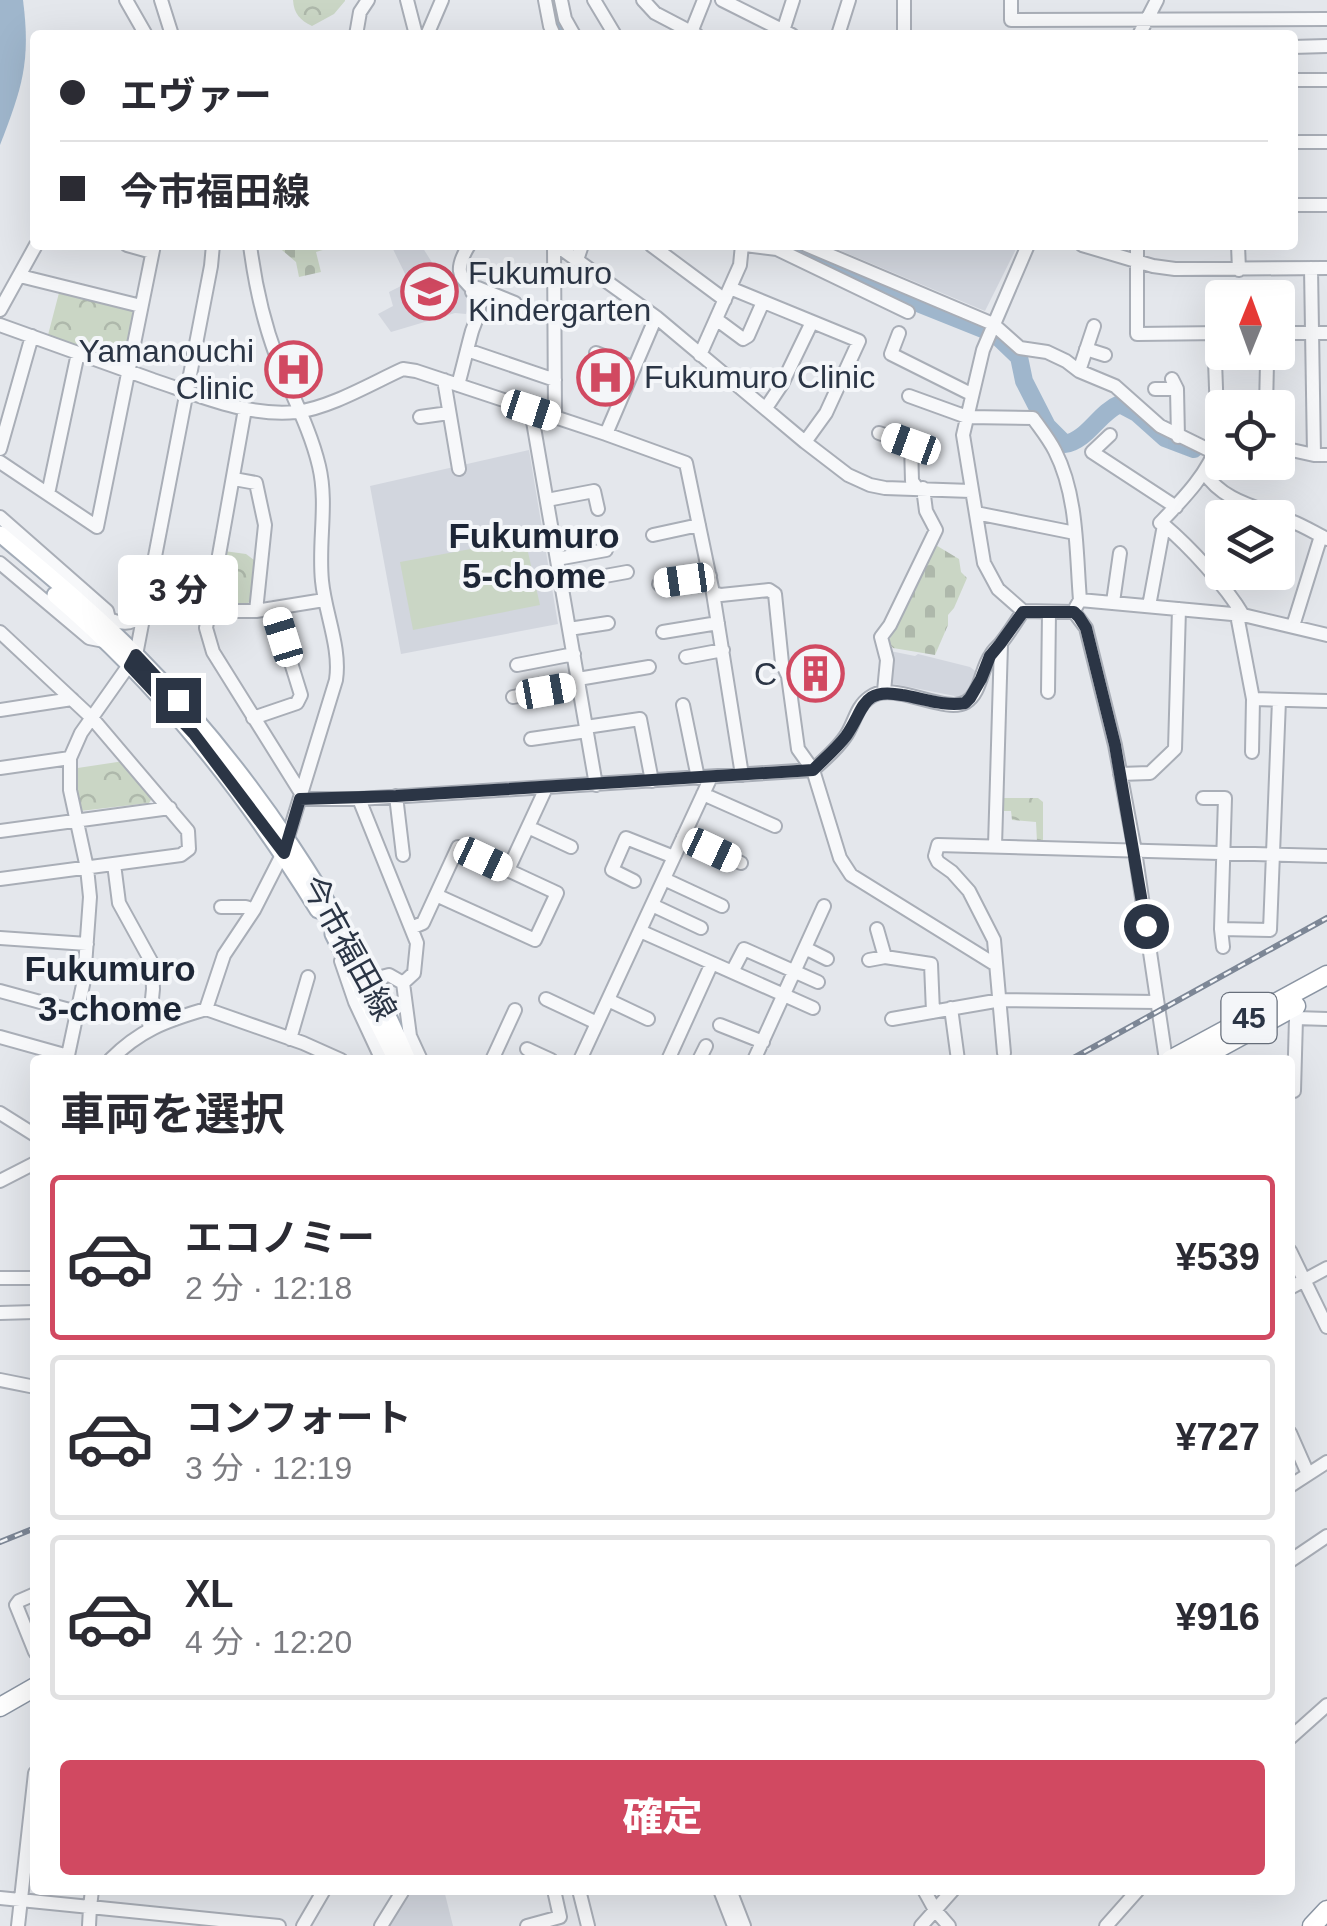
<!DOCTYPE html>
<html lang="ja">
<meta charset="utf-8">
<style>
:root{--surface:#fff;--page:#f7f7f7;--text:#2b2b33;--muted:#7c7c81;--line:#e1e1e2;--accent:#d14961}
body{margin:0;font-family:Arial,"Noto Sans JP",sans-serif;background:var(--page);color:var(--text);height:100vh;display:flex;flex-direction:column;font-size:38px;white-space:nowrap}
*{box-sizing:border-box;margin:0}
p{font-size:32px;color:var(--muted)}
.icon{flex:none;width:55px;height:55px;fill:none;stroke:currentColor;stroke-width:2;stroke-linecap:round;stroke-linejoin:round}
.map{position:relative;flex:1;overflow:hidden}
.drawer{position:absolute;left:30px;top:1055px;width:1265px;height:840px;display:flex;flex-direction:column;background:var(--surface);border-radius:10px;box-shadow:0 10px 40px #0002}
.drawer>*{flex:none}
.top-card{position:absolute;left:30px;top:30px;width:1268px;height:220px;border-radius:10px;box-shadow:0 10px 40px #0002;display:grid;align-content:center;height:220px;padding:0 30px;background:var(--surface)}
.needle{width:65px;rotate:1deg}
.controls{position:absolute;left:1205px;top:280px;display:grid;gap:20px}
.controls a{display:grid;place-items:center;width:90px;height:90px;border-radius:10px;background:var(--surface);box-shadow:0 10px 40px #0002;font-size:50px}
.end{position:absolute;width:45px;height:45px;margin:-22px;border:12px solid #2b3545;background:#fff;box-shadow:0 0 0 5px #fff}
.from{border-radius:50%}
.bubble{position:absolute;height:70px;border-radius:10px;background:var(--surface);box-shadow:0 10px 40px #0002;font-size:32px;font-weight:800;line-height:70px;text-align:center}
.car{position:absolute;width:30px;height:60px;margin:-30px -15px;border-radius:12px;box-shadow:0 0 8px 2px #0007;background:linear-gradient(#fff 24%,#345 0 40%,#fff 0 76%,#345 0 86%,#fff 0)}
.top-card b{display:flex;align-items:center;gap:35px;height:95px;font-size:38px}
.top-card b+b{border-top:2px solid var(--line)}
.top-card i{width:25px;height:25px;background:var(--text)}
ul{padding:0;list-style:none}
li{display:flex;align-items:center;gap:30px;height:165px;margin:0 20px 15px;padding:0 10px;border:5px solid var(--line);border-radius:10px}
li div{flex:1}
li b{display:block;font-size:38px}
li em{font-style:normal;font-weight:800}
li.active{border-color:var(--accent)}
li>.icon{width:90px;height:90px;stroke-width:1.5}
h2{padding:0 30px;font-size:45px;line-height:120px}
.action{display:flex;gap:20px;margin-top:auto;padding:20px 30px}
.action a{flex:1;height:115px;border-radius:10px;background:var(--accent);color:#fff;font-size:40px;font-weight:800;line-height:115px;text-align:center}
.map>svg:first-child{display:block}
.built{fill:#d2d6de}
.forest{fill:url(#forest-crowns)}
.cemetery{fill:url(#cemetery-stones)}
.pitch{fill:#cad6c5}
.water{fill:#9fb6cc}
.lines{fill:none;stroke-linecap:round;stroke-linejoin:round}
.river{stroke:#9fb6cc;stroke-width:18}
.minor-casing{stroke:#a9aeb7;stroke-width:16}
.major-casing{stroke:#a3acb8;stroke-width:19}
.highway-casing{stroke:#8b95a3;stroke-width:21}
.minor{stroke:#f7f8fa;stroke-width:12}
.major{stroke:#fff;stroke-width:15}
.highway{stroke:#fff;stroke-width:18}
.rail-casing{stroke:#7d8796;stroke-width:6}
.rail{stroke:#f4f6f9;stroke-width:2.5;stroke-dasharray:8;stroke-linecap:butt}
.route{stroke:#2b3545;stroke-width:12}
.labels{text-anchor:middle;stroke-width:8;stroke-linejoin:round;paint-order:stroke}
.shield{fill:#f4f6f9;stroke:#676f7b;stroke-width:2.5}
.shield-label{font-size:30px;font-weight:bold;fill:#2b3545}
.poi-label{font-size:32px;fill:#2b3545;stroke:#f4f6f9;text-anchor:start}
.street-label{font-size:32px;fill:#2b3545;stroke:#f4f6f9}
.neighbourhood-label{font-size:35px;font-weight:bold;fill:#1d2636;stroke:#f4f6f9}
</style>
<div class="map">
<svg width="1327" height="1926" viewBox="0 0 1327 1926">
<defs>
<pattern id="forest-crowns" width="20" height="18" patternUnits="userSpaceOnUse" patternTransform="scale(2.5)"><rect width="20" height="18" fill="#cad6c5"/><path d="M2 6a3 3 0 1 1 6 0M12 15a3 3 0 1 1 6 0" fill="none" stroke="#aeb8ab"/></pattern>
<pattern id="cemetery-stones" width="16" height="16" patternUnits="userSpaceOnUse" patternTransform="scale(2.5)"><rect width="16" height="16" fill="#cad6c5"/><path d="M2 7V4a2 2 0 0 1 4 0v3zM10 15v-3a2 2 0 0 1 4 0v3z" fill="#aeb8ab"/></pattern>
</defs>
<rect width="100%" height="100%" fill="#e4e7ec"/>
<!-- built -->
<path class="built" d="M391,245H421L438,272L444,269L456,278L470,302L466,314L455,313L391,332L378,314L393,306L389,292L401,286L407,278Z
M827,245H1018L985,311Z
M529,450L558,624L401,654L370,486Z
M890,651L915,656L918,654L970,667L978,673L970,689L960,697L889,683L893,664Z
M425,1890H444L453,1926H385L406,1894Z"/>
<!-- forest -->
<path class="forest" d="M293,0H345V1L334,14L312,26C300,20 294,14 293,0Z
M60,289L127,306L133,312L125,355L118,359L48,335Z
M224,551L246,554L254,560L253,598L246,605L216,603Z
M124,761L154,795L149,803L80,811L71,769Z
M998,798H1038L1043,802V843L1037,842L1036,822L1012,820L1011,811H998Z"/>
<!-- cemetery -->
<path class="cemetery" d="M276,245H325L326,249L316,252L321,272L299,277L296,262Z
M934,544L959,559L961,572L967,578L954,608L948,615V625L935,655L893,648L888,642L910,601Z"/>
<!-- pitch -->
<path class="pitch" d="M525,539L540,605L413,630L400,562Z"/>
<!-- water -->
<path class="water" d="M0,0H23C31,62 22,88 0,145Z"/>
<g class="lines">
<!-- river -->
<path class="river" d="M554,0L556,11L566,35
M790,245C802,249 807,258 817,264C832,273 863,284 880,288L995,334L1019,357L1024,381L1047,426L1065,444C1088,440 1099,412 1120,404L1137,413L1165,438L1194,449"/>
<defs>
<path id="minor" d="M126,0L146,35
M161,0L172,35
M407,0L416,35
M545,0L550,26L554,35
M561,0L565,19L574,35
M594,0L615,35
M643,0L655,13L697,35
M722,0L792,35
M904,0V35
M1011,0V20L1327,19
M783,31L793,0
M356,35L360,12L368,0
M427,35L442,0
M690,35L704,0
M838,35L849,0
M1139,35L1157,0
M1292,47L1327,46
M1292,80H1327
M1292,142H1327
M1292,205H1327
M127,245L152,252
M554,245L555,417
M556,245L656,317L805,442L848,475L870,485L885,488L971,491
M651,245L725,300
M745,245L777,249L908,312
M806,245L993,324L1020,348L1047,352L1066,361L1079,371L1115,386L1160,426L1215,453
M1028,245L983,350L963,435L984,563L998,589L1023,611L1074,612L1086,628L1115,745L1135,851L1166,1060
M1082,245L1153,266L1175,269L1327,268
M1137,245V334L1222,333
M1238,245L1239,270
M577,260L582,245
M1311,268L1314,455
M20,276L141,306
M730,288L859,341L826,413L805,442
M472,292L478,288L515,303
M0,310L36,245
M716,319L743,339L748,336L763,302
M0,325C51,343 102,362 153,380C198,395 248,417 296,412C330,408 372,383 403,369L416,371L606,434L686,463L713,593L721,595L769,590L775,594L782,663L788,676L798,749L813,770L840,858L851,875L996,965
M899,333L891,354L971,394
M1214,333L1218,443
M1278,333H1327
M1086,349L1105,355
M467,350L555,380
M596,353L634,368
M700,355L740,265L742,245
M1079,371L1094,326
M1172,379L1177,389L1178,437
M444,380L459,469
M458,385C463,367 467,349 472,331C474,325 479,315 479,308C478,277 444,286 469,245
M1155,389H1177
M909,396L967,417L1033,418C1040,428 1049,439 1055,451C1078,496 1076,552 1080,600
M766,408L782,384L812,322
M1266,408L1267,362
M245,409L206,628L213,652L301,793
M531,410L596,785
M420,417L449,413
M879,433L911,444L912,481L917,488
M606,434L656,317
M1110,435L1092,452L1176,507
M1278,447L1314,455H1327
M0,449L32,336
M0,462L97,527L154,245
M1204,472C1224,503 1259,507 1291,521C1304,526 1315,533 1327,539
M234,479L256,483L265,525L256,611
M48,494L78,353
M547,500L594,491L598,509
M976,513L1075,533
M0,517L107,611L109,619
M1164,525C1190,547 1225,585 1243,615
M653,535L699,525
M557,559L606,550
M0,563L89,638L104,641
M561,584L627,572
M659,584L710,576
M713,593L742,775
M1113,602L1120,553
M1149,606L1164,525L1160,523C1182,500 1208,474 1218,443H1222
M1076,607L1080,600L1243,615L1327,635
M207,611H256L324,600
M1237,615L1253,699
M105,617C121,625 130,625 144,615
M1293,626L1321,536
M569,629L608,623
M0,632L92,718L188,831L189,849L181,855L0,879
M663,632L718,623
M686,657L723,650
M517,665L574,654
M578,679L649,667
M884,691L887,660L881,637L890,625L936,530L926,511L923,488
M1048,692L1049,613
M513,697L579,685
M683,705L698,778
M0,710L72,699
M253,718L297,703L301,695L274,608
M586,727L640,719L652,781
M531,739L587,731
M1252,752L1253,699L1327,701
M0,768L70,758
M1120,774L1150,773L1175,749L1179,609
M703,794L775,826
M396,796L403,855
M1203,798H1225L1221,929
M300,799H359L813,770C824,760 837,749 845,737C854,725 856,707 869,698C892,679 944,715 966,702C981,693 981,668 991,655C993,650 998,647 1001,643C1009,633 1016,622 1023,611
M359,799L417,943L414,973L403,983
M528,827L571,847
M0,831L170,808
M683,837L741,863
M995,846L1001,644
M114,864L119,903L152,963L153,989L149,1029
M508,870L546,788
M664,879L722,906
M634,881L612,870L626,838L674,857
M652,905L701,928
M221,907H246L254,910
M411,928L423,923L458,847L557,893L535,940L436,895
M877,929L885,957
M640,931L813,1008
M0,938L87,944
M1223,947L1221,929L1270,930L1279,700
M805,948L827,959
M869,960L885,957L931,964L933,1012
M341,961L355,1002L382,1060
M732,972L744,949L818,982
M370,980L389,975L403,983L410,1036L421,1060
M0,991L77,1012
M546,999L597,1023
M608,1000L648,1019
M951,1008L958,1060
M206,1009L303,1043L341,1060
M892,1019L1001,1000L1157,1002
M720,1025L763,1042
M0,1037L68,1056
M290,1039L308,977
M527,1049L551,1060
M1004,1053L994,940L969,891L952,872L938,862L935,856L938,845L1327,856
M67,1060L84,980L90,897L87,868L70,790V758L81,733L136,655L211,266L213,245
M110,1060C140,1030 165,1021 206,1009L224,955L254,910L283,853L336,680C341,648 325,613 322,581C318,542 328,504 319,466C310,428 291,394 277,358C263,321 255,284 250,245
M492,1060L515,1010
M580,1060L711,777
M668,1060L712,963
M699,1060L706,1046
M754,1060L824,906
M1294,1091L1296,1018L1327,1019
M0,1113L35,1135
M0,1181L35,1163
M1290,1251L1327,1327
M0,1278H35
M1290,1288L1327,1268
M0,1313L35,1312
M0,1380L35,1387
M1290,1433L1308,1474
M1290,1486L1327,1462
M1290,1561L1327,1536
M35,1594L19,1601L16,1605L35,1652
M1290,1738L1327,1705
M579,1890L588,1926
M720,1890L734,1926
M730,1890L744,1926
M924,1890L935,1910L949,1926
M0,1898L90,1907L92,1890
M18,1926L35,1773
M89,1926L90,1907L279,1926
M303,1926L324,1890
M381,1926L402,1892
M527,1926L560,1917L554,1890
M921,1926L953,1890
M1106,1926L1138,1890"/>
<path id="major" d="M0,534C46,573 94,612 137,656C251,771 344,912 408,1060
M55,595C162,687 244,791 318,910
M333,934L396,1060"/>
<path id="highway" d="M1170,1060L1327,975
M1197,1060L1296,1006
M0,1707L35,1687
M1312,1926L1327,1910"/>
</defs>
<!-- minor casing -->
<use href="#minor" class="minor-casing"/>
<!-- major casing -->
<use href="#major" class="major-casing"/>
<!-- highway casing -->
<use href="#highway" class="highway-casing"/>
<!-- minor -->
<use href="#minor" class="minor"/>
<!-- major -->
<use href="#major" class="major"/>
<!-- highway -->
<use href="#highway" class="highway"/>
<defs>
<path id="rail" d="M1070,1060L1327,918
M0,1542L35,1528"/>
</defs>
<!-- rail casing -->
<use href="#rail" class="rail-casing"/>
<!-- rail -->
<use href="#rail" class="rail"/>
</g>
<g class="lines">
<!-- route -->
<path class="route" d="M178,700L136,655L130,666L194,734L284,853L300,799L396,796L813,770C824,759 837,748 846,736C865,709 861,687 902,695C922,698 945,707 965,703L970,698L981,679L990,656L1000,644L1023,612H1074L1079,617L1086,628L1115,745L1146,926"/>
</g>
<!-- icons -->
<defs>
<symbol id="school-ring" viewBox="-11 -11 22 22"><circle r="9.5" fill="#f4f6f9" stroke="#d14961" stroke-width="1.5"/><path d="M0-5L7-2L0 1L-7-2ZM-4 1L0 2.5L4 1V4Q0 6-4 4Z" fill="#d14961"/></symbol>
<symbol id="hospital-ring" viewBox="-11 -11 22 22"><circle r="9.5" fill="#f4f6f9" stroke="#d14961" stroke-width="1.5"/><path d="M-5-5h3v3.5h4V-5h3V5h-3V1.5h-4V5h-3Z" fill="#d14961"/></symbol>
<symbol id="building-ring" viewBox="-11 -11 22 22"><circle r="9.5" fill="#f4f6f9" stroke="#d14961" stroke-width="1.5"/><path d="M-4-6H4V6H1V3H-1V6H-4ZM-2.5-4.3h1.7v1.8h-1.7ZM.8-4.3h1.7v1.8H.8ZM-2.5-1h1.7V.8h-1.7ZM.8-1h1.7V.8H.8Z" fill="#d14961"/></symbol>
</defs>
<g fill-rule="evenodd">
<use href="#school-ring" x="398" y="260" width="63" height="63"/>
<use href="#hospital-ring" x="262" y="338" width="63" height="63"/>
<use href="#hospital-ring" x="574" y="346" width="63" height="63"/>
<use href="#building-ring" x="784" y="642" width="63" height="63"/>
</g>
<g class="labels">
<!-- shield labels -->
<rect class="shield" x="1221.5" y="993" width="55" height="50" rx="8"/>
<g class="shield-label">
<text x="1249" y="1028">45</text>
</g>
<!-- poi labels -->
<g class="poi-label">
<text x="468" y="284">Fukumuro<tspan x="468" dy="37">Kindergarten</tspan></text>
<text x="254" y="362" text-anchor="end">Yamanouchi<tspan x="254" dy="37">Clinic</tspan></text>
<text x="644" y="388">Fukumuro Clinic</text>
<text x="777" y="685" text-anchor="end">C</text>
</g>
<!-- street labels -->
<g class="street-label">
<text transform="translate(349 948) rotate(61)" y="11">今市福田線</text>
</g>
<!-- neighbourhood labels -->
<g class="neighbourhood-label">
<text x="534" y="548">Fukumuro<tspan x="534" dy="40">5-chome</tspan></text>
<text x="110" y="981">Fukumuro<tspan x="110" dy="40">3-chome</tspan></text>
</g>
</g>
</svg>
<div class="controls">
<a><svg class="needle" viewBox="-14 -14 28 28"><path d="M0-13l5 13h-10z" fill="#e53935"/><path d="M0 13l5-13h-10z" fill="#7c7c81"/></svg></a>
<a><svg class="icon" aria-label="locate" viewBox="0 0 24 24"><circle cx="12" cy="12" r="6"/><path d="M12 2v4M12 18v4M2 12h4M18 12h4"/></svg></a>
<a><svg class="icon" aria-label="layers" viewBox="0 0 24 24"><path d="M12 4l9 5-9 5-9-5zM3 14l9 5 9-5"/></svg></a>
</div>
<i class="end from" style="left:1146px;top:926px"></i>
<i class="end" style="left:178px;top:700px"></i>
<div class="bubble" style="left:118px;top:555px;width:120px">3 分</div>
<i class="car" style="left:531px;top:410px;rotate:108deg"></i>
<i class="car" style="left:911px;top:444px;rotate:290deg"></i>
<i class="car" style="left:684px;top:580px;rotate:262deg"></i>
<i class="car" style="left:283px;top:637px;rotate:343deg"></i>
<i class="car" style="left:546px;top:691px;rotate:80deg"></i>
<i class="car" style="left:712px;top:850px;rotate:115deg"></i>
<i class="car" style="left:483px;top:859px;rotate:115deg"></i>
<div class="top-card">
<b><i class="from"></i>エヴァー</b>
<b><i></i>今市福田線</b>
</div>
<section class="drawer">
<h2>車両を選択</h2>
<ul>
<li class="active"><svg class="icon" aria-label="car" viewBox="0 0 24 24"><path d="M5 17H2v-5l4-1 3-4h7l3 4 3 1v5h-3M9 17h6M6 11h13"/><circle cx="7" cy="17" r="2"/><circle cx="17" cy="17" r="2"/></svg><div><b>エコノミー</b><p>2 分 · 12:18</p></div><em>¥539</em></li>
<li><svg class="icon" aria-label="car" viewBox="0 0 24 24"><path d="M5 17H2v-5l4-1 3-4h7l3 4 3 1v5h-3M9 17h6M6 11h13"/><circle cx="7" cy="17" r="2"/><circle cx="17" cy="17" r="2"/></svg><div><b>コンフォート</b><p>3 分 · 12:19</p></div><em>¥727</em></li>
<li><svg class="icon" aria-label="car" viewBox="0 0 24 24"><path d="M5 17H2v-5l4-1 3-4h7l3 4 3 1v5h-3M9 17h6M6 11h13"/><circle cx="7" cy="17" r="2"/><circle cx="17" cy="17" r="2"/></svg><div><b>XL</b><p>4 分 · 12:20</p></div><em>¥916</em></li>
</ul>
<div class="action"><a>確定</a></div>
</section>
</div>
